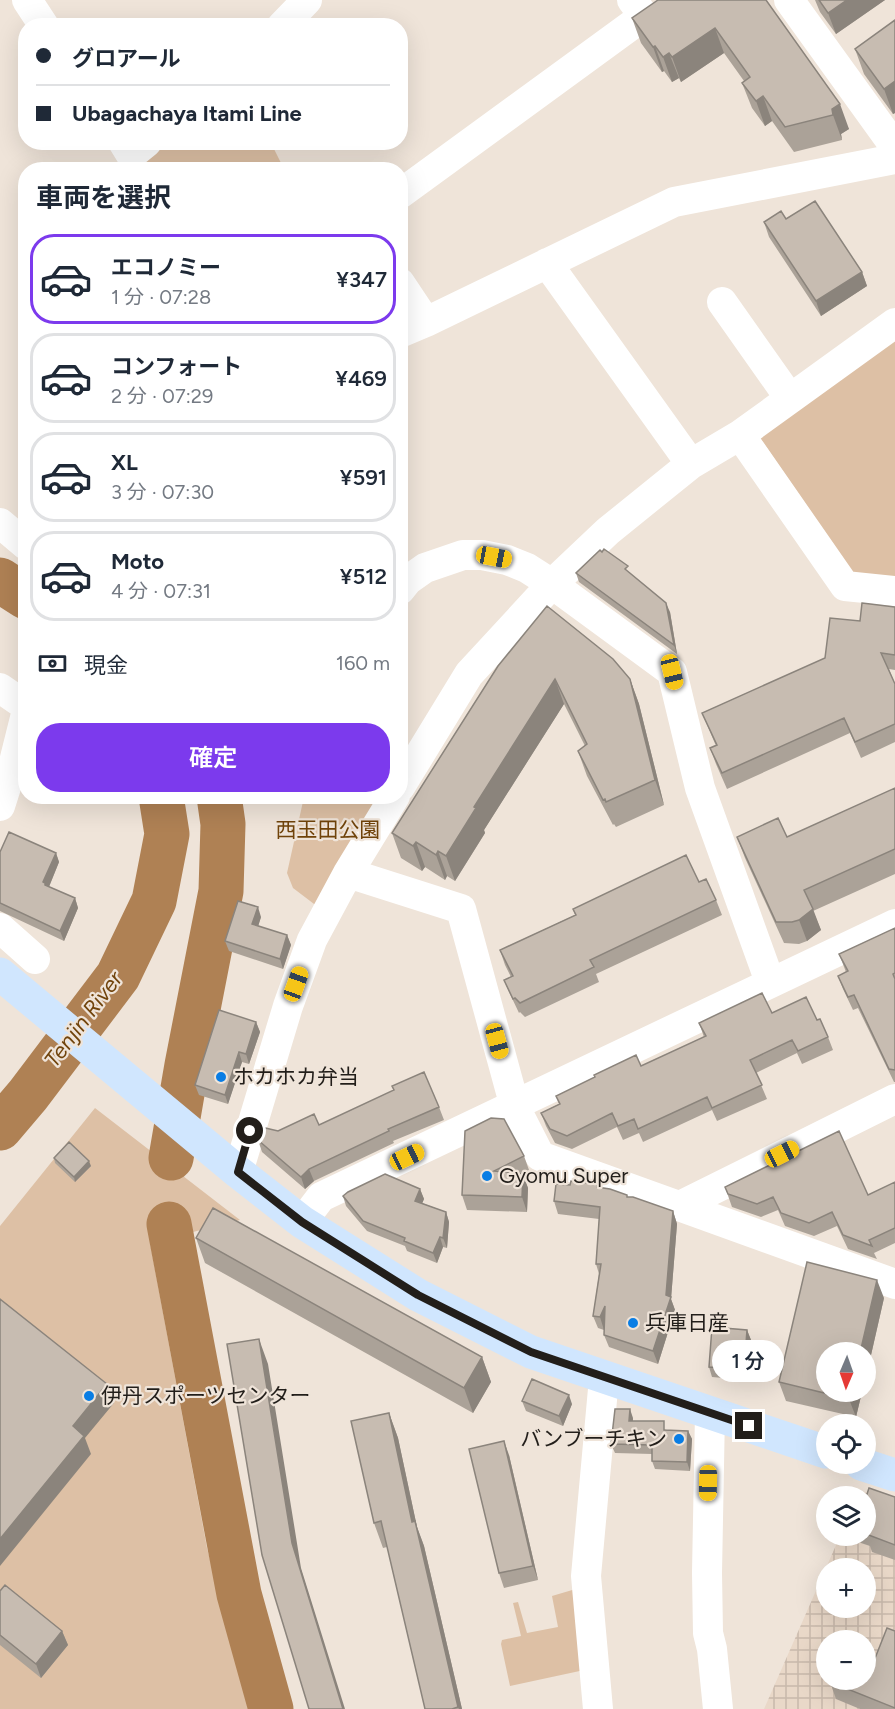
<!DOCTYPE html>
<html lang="ja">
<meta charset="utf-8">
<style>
:root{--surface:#fff;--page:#f6f6f7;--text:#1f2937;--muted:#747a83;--line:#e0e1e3;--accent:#7c3aed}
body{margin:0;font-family:Figtree,"Noto Sans JP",sans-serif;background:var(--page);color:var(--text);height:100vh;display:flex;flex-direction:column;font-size:22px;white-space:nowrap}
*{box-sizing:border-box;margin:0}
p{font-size:20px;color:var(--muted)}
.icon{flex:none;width:33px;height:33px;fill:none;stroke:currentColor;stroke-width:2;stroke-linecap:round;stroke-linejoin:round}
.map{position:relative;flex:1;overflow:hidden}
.panel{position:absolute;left:18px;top:162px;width:390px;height:642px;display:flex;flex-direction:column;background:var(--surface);border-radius:24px;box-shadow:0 6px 24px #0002}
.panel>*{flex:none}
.top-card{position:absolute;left:18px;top:18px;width:390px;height:132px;border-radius:24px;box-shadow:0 6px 24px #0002;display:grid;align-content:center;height:132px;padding:0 18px;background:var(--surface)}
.needle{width:39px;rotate:182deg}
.buttons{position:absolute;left:816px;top:1342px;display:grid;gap:12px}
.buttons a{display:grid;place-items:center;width:60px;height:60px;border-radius:50%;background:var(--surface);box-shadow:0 6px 24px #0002;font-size:30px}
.end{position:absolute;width:27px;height:27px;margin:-14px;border:8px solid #221e1a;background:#fff;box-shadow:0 0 0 3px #fff}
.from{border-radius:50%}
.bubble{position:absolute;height:42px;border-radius:21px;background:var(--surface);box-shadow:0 6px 24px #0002;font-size:20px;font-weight:600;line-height:42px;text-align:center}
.car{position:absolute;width:18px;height:36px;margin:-18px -9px;border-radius:8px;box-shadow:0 0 4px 2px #0007;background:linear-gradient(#f5c518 24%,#345 0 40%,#f5c518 0 76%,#345 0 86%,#f5c518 0)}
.top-card b{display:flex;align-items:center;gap:21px;height:57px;font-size:22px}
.top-card b+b{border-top:2px solid var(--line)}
.top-card i{width:15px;height:15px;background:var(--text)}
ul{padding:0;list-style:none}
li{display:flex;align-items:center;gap:18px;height:90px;margin:0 12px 9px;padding:0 6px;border:3px solid var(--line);border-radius:24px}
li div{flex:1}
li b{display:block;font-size:22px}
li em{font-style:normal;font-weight:600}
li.on{border-color:var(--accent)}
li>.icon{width:54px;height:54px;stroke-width:1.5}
h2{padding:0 18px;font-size:27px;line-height:72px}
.pay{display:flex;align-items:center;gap:15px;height:66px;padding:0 18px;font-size:22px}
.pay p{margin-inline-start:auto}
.cta{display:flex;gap:12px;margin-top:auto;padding:12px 18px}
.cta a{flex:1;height:69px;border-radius:24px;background:var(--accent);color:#fff;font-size:24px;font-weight:600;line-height:69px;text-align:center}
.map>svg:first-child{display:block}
.industrial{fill:url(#industrial-grid);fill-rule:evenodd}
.park{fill:#ddc0a5}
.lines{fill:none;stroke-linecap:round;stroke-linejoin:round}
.river{stroke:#af8154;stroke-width:45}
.minor{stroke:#fff;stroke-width:30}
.secondary{stroke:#d0e6fe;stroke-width:33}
.wall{fill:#aba298}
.shaded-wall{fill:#8b847c}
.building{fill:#c7bcb1;stroke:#8b847c;stroke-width:1.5}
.route{stroke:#221e1a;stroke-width:8}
.poi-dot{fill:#097de4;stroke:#efe4d9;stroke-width:2}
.labels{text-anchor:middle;stroke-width:4.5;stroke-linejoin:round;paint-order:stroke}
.park-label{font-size:21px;fill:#70430a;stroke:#efe4d9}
.poi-label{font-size:21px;fill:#221e1a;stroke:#efe4d9;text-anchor:start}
.water-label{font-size:22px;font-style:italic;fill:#71440c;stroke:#efe4d9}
</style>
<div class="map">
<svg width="895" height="1709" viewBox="0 0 895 1709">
<defs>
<pattern id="industrial-grid" width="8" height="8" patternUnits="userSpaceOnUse" patternTransform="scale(1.5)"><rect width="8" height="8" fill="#e9d8c8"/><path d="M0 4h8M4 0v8" fill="none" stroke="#c8b9ab"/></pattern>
</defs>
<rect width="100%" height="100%" fill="#efe4d9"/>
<!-- industrial -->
<path class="industrial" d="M860,1490L895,1504V1709H764L840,1536H866V1497H857ZM826,1569H866V1608H826ZM826,1641H866V1680H826Z"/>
<!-- park -->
<path class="park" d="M158,142L271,143L281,163L279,170H141L140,165Z
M895,333V581L856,577L756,432Z
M304,797H386L318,907L293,888L287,873Z
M95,1108L240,1220L150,1243L207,1548L249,1709H0V1226Z
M579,1588L589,1669L510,1686L501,1644L502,1640L521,1636L513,1603L518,1602L527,1633L558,1627L552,1596Z"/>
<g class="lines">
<!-- river -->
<path class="river" d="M0,580L26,597
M0,1128L28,1095L118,976L154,901L167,834L161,796
M171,1158L187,1065L221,891L223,824L219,796
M169,1224L239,1594L271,1709"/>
<!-- minor -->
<path class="minor" d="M27,0L44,26
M789,0L895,147
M282,26L307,0
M123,142L131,155L147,142
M400,194L644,16L632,0
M547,263L691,464
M400,283L426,322L400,333
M722,302L784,390L794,396
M426,322L674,202L895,159
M740,435L845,586L895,591
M0,523L26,545
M400,590L408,580L425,568L463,555H482L507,560L527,568L552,584L672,672L700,788L770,982
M0,688L26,706
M400,787L469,674L552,584L608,531L691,464L740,435L895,323
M0,806L14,762L26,714
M348,873L461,909L515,1107L540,1156L895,1284
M0,928L35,959
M238,1172L288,1006L312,940L348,873L395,796
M680,1206L895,1099
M302,1222L321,1197L895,924
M710,1413L707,1573L708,1633L712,1649L718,1709
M598,1709L586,1576L604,1378"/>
<!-- secondary -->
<path class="secondary" d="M0,974L238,1172L302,1222L418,1295L531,1352L826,1452
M861,1464L895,1475"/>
</g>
<!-- wall -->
<path class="wall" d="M766,0L849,129L841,134L842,140L794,152L772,121L765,126L752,108L742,83L744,81L724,53L681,82L679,78L672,82L664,71L662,72L641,43L632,18Z
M815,0H885L836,34L820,12Z
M895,20V113L893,114L864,74L855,49Z
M786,219L862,272L867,286L821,316L769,237L764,222Z
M576,573L670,612L677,654L579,582Z
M895,607V670L889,669L895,684V742L861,758L850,733L727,789L716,764L710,748L716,746L702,713L825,658L860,621Z
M498,666L630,679L639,704L664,805L616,827L614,824L613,825L587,776L578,751L585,746L564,704L484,830L485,833L455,881L447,876L445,880L425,867L422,871L401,858L392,833Z
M895,788V874L813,911L821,930L807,941L799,944L784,943L745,858L737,837H787Z
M0,852L56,853L59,862L49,887L75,898L78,908L64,941L0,911Z
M699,882L716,900L722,915L596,974L599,982L525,1017L520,1012L519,1013L510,994L504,980L511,977L505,965L500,950L575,915L573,909Z
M261,917L258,926L287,935L291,945L283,969L229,951L225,941Z
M895,928V1082H894L858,1008L853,1010L843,989L838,976L846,972L839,954Z
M772,1013L817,1020L828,1037L833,1050L802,1064L797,1053L756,1073L767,1099L717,1121L712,1110L643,1142L639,1133L623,1140L617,1127L572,1149L555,1143L546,1126L541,1113L559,1104L556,1096L641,1066L704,1037L699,1023Z
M256,1022L260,1032L249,1064L242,1062L228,1104L199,1095L195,1085Z
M439,1107L444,1120L393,1141L394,1143L314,1181L305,1189L262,1152L258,1140L278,1131Z
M465,1131L524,1156L529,1170L522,1174L528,1188L527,1212L467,1210L462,1195Z
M54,1158L91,1166L75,1182L55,1163Z
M895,1182V1243L874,1253L877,1259L848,1249L837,1226L814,1236L785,1226L778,1210L761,1217L732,1207L725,1187L868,1195Z
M599,1188L673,1211L677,1224L671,1299L675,1310L658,1364L609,1347L604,1335V1330L598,1328L593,1316L599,1274L596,1264L599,1219L558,1214L554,1201Z
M420,1189L424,1199L422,1203L446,1212L449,1222L447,1248L443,1247L437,1263L407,1251L405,1246L367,1231L346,1206L343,1196Z
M196,1238L482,1357L491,1382L473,1413L205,1263Z
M884,1298L866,1377V1353L862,1392L856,1417L786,1401L779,1382Z
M747,1330L751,1340L747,1380L712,1377L709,1367Z
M522,1401L572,1404L563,1426L526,1411Z
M389,1413L398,1438L417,1527L424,1546L462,1709H425L387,1547L383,1548L374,1523Z
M633,1418V1421L667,1430L688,1431L692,1439L690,1471L655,1469L652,1461V1454L615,1453L611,1444Z
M509,1455L538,1580L504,1588L499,1573Z
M866,1497H895V1560L872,1552L870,1546L861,1543L859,1536H866Z
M0,1591L62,1631L68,1645L41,1678L0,1645Z
M895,1631V1709H860L836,1699L830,1682L868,1676Z"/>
<!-- shaded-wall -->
<path class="shaded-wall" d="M847,0H885L836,34L828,13Z
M715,28L724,53L681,82L672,57Z
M655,46L664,71L662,72L653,47Z
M669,53L679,78L672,82L663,57Z
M895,81V113L893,114L884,89Z
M763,96L772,121L765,126L756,101Z
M840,104L849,129L841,134L842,140L833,115L832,109Z
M862,272L867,286L821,316L816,301Z
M666,603L670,612L677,654L674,645Z
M555,679L564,704L484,830L485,833L455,881L446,856L474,807Z
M630,679L639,704L664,805L655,780Z
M416,842L425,867L422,871L413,846Z
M438,851L447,876L445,880L436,855Z
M56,853L59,862L48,889L43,882Z
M75,898L78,908L64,941L60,931Z
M258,907L261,917L256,933L252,924Z
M813,909L821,930L807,941L799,920Z
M287,935L291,945L283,969L280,959Z
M256,1022L260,1032L249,1064L246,1054Z
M239,1052L242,1062L228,1104L225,1095Z
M89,1161L91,1166L75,1182L74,1177Z
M309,1169L314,1181L305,1189L301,1177Z
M523,1174L528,1188L527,1212L522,1197Z
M420,1189L424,1199L419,1211L415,1201Z
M673,1211L677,1224L671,1299L675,1310L658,1364L653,1351L666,1295Z
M446,1212L449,1222L447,1248L443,1238Z
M440,1237L443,1247L437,1263L433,1253Z
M877,1280L884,1298L866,1377V1353H860Z
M605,1306L604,1330L600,1317Z
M747,1330L751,1340L747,1380L744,1370Z
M259,1339L268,1364L301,1568L345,1709H343L292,1543Z
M482,1357L491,1382L473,1413L464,1388Z
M107,1384L114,1403L85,1438L91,1454L0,1566V1539L73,1426Z
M851,1392H862L856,1417L849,1399Z
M569,1395L572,1404L563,1426L559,1416Z
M630,1409L633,1418L632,1430L629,1421Z
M389,1413L398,1438L417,1527L424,1546L462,1709H459L458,1707L412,1522Z
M688,1431L692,1439L690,1471L687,1462Z
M504,1441L509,1455L538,1580L533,1566Z
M62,1631L68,1645L41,1678L36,1664Z"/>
<!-- building -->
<path class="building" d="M658,0H766L840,104L832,109L833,115L785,127L763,96L756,101L742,83L750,77L715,28L672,57L669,53L663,57L655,46L653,47L632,18Z
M819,0H847L828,13Z
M895,20V81L884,89L855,49Z
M815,201L862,272L816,301L764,222L781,211L786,219Z
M604,549L628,566L625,569L666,603L674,645L576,573L600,550L602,552Z
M862,603L895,607V655L881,653L895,684V724L855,742L844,718L722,773L710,748L717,745L702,713L825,658L830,618L860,621Z
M547,606L613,659L630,679L655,780L606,802L605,799L603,800L578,751L587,744L555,679L474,807L476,808L446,856L438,851L436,855L416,842L413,846L392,833L498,666Z
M895,788V849L804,890L813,909L799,920L792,922H776L737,837L778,818L787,837Z
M9,832L56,853L43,882L45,883V885L75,898L60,931L0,903V852Z
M686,855L699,882L706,879L716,900L590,960L594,967L520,1003L515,998L513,999L504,980L513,976L500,950L576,915L573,909Z
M238,901L258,907L252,924L287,935L280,959L225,941Z
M895,928V973L893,974L895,979V1070L889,1069L854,995L848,997L838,976L848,971L839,954Z
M762,993L772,1013L806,997L817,1020L820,1019L828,1037L798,1051L792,1040L750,1060L762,1085L712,1108L707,1097L638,1129L634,1119L618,1126L612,1113L567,1136L550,1129L541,1113L560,1104L556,1096L595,1077L594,1075L636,1055L641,1066L706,1036L699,1023Z
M219,1010L256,1022L246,1054L239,1052L225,1095L195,1085Z
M424,1072L439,1107L388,1129L389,1131L309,1169L301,1177L258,1140L261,1127L278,1131L314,1114L319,1125L394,1090L392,1086Z
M491,1118L504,1119L524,1156L494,1171L523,1174L522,1197L462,1195L465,1131Z
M839,1131L868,1195L895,1182V1228L869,1240L872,1246L843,1235L832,1212L809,1223L781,1213L773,1197L757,1204L728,1194L725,1187Z
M69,1142L89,1161L74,1177L54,1158Z
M385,1174L420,1189L415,1201L446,1212L443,1238L440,1237L433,1253L404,1241L405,1238L363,1221L343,1196L348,1192Z
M571,1181L597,1184V1187L610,1189L627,1195V1197H633L673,1211L666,1295L671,1297L653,1351L604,1335L605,1306L600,1317L593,1316L601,1264H596L600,1207L554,1201L556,1184L570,1185Z
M213,1208L482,1357L464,1388L196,1238Z
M807,1262L877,1280L860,1353H826V1392H851L849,1399L779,1382Z
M0,1299L107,1384L73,1426L84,1436L0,1539Z
M712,1327L747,1330L744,1370L709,1367Z
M259,1339L292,1543L343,1709H309L262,1555L227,1344Z
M532,1379L569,1395L559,1416L522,1401Z
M615,1409H630L629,1421H664V1430L688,1431L687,1462L652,1461V1445L611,1444Z
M389,1413L412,1522L415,1521L458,1707L452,1709H425L381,1521L374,1523L351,1421Z
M504,1441L533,1566L499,1573L469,1449Z
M869,1488L895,1497V1545L866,1534L867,1530L866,1529V1497Z
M5,1585L62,1631L36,1664L0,1635V1591Z
M887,1628L895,1631V1708L830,1682V1680H866V1675L868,1676Z"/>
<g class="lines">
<!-- route -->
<path class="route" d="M250,1131L238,1172L302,1222L418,1295L531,1352L749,1426"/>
</g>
<!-- markers -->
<g class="poi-dot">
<circle cx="221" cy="1077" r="6"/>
<circle cx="487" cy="1176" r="6"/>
<circle cx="633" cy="1323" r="6"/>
<circle cx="89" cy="1396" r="6"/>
<circle cx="679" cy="1439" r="6"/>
</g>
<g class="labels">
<!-- park labels -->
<g class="park-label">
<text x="328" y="837">西玉田公園</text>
</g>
<!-- poi labels -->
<g class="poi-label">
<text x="233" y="1084">ホカホカ弁当</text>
<text x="499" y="1183">Gyomu Super</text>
<text x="645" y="1330">兵庫日産</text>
<text x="101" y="1403">伊丹スポーツセンター</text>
<text x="667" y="1446" text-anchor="end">バンブーチキン</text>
</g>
<!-- water labels -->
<g class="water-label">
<text transform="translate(83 1019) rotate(-53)" y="8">Tenjin River</text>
</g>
</g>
</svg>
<div class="buttons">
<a><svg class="needle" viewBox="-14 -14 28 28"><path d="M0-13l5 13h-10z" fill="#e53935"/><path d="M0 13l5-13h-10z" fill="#747a83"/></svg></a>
<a><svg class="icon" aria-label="locate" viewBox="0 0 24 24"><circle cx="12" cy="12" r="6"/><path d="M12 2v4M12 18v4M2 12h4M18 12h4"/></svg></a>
<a><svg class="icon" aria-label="layers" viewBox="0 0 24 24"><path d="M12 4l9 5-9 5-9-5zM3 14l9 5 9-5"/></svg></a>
<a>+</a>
<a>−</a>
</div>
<i class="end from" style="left:250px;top:1131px"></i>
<i class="end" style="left:749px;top:1426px"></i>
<div class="bubble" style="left:712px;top:1340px;width:72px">1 分</div>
<i class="car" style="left:494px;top:557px;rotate:101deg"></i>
<i class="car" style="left:672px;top:672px;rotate:166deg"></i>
<i class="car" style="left:296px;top:984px;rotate:20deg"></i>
<i class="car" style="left:497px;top:1041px;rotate:165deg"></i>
<i class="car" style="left:782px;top:1154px;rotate:63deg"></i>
<i class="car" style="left:407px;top:1157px;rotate:65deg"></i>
<i class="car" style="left:708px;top:1483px;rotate:181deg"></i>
<div class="top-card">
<b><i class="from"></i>グロアール</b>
<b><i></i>Ubagachaya Itami Line</b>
</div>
<section class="panel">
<h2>車両を選択</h2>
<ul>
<li class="on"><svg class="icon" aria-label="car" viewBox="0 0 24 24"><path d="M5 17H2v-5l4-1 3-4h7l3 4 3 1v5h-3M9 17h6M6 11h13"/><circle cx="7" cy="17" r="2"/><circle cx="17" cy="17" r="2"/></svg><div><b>エコノミー</b><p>1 分 · 07:28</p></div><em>¥347</em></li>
<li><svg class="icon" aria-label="car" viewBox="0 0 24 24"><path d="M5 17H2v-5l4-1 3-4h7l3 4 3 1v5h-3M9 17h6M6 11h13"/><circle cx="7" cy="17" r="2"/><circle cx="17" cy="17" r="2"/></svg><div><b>コンフォート</b><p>2 分 · 07:29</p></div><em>¥469</em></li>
<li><svg class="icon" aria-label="car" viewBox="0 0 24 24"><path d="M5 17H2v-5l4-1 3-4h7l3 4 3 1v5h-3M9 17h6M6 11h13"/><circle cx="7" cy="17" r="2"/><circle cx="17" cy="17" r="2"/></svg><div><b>XL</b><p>3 分 · 07:30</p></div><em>¥591</em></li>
<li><svg class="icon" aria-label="car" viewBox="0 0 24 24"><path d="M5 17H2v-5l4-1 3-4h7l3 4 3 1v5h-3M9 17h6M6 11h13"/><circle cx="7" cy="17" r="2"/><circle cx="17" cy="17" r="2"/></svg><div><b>Moto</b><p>4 分 · 07:31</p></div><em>¥512</em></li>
</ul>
<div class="pay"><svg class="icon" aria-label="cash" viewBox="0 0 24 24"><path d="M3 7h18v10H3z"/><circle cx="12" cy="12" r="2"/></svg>現金<p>160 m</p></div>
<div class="cta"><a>確定</a></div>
</section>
</div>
